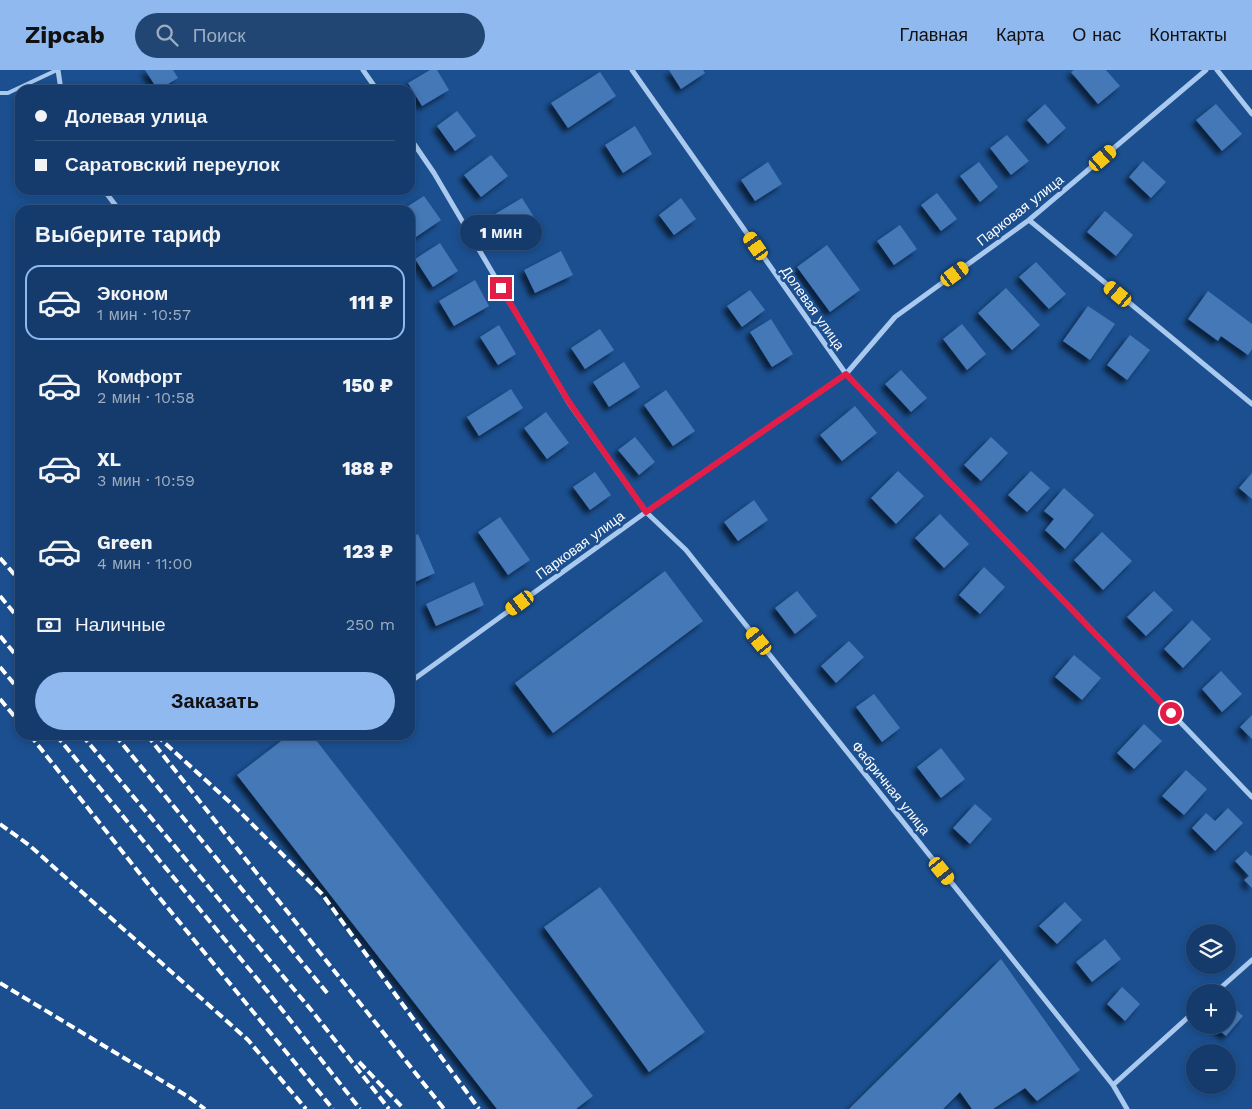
<!DOCTYPE html>
<html lang="ru">
<meta charset="utf-8">
<style>
:root{--surface:#143b6b;--page:#214673;--text:#f1f3f6;--muted:#9dadc1;--line:#33557e;--accent:#90b9f0}
body{margin:0;font-family:"Work Sans",sans-serif;background:var(--page);color:var(--text);height:100vh;display:flex;flex-direction:column;font-size:19px;white-space:nowrap}
*{box-sizing:border-box;margin:0}
p{font-size:16px;color:var(--muted)}
.icon{flex:none;width:28px;height:28px;fill:none;stroke:currentColor;stroke-width:2;stroke-linecap:round;stroke-linejoin:round}
.map{position:relative;flex:1;overflow:hidden}
.drawer{position:absolute;left:15px;top:135px;width:400px;height:535px;display:flex;flex-direction:column;background:var(--surface);border-radius:15px;box-shadow:0 2px 8px #0003,0 0 0 1px var(--line)}
.drawer>*{flex:none}
.banner{position:absolute;left:15px;top:15px;width:400px;height:110px;border-radius:15px;box-shadow:0 2px 8px #0003,0 0 0 1px var(--line);display:grid;align-content:center;height:110px;padding:0 20px;background:var(--surface)}
.fabs{position:absolute;left:1186px;top:854px;display:grid;gap:10px}
.fabs a{display:grid;place-items:center;width:50px;height:50px;border-radius:50%;background:var(--surface);box-shadow:0 2px 8px #0003,0 0 0 1px var(--line);font-size:25px}
.end{position:absolute;width:22px;height:22px;margin:-11px;border:6px solid #e11d48;background:#fff;box-shadow:0 0 0 2px #fff}
.from{border-radius:50%}
.bubble{position:absolute;height:35px;border-radius:18px;background:var(--surface);box-shadow:0 2px 8px #0003,0 0 0 1px var(--line);font-size:16px;font-weight:800;line-height:35px;text-align:center}
.car{position:absolute;width:15px;height:30px;margin:-15px -8px;border-radius:6px;box-shadow:0 0 4px 1px #0007;background:linear-gradient(#f5c518 24%,#345 0 40%,#f5c518 0 76%,#345 0 86%,#f5c518 0)}
.banner b{display:flex;align-items:center;gap:18px;height:48px;font-size:19px}
.banner b+b{border-top:1px solid var(--line)}
.banner i{width:12px;height:12px;background:var(--text)}
ul{padding:0;list-style:none}
li{display:flex;align-items:center;gap:15px;height:75px;margin:0 10px 8px;padding:0 10px;border:2px solid transparent;border-radius:15px}
li div{flex:1}
li b{display:block;font-size:19px}
li em{font-style:normal;font-weight:800}
li.selected{border-color:var(--accent)}
li>.icon{width:45px;height:45px;stroke-width:1.5}
h2{padding:0 20px;font-size:22px;line-height:60px}
.pay{display:flex;align-items:center;gap:12px;height:55px;padding:0 20px;font-size:19px}
.pay p{margin-inline-start:auto}
.cta{display:flex;gap:10px;margin-top:auto;padding:10px 20px}
.cta a{flex:1;height:58px;border-radius:30px;background:var(--accent);color:#111;font-size:20px;font-weight:800;line-height:58px;text-align:center}
header{display:flex;align-items:center;gap:30px;box-sizing:border-box;height:70px;padding:0 25px;background:var(--accent);color:#111}
header strong{font-size:24px}
nav{display:flex;gap:28px;margin-inline-start:auto;font-size:18px}
.search{width:350px;height:45px;background:var(--page);display:flex;align-items:center;gap:12px;box-sizing:border-box;padding:0 18px;border-radius:28px;color:var(--muted);font-size:19px}
.map>svg:first-child{display:block}
.building{fill:#4478b7;filter:url(#shadow)}
.lines{fill:none;stroke-linecap:round;stroke-linejoin:round}
.service{stroke:#a9c9ee;stroke-width:4}
.minor{stroke:#a9c9ee;stroke-width:5}
.rail{stroke:#fff;stroke-width:4;stroke-dasharray:9 4;stroke-linecap:butt}
.route{stroke:#e11d48;stroke-width:6}
.labels{text-anchor:middle;stroke-width:5;stroke-linejoin:round;paint-order:stroke}
.street-label{font-size:14px;fill:#fff;stroke:#1b4f8f}
</style>
<header>
<strong>Zipcab</strong>
<div class="search"><svg class="icon" aria-label="search" viewBox="0 0 24 24"><circle cx="10" cy="10" r="6"/><path d="M15 15l6 6"/></svg>Поиск</div>
<nav><a>Главная</a><a>Карта</a><a>О нас</a><a>Контакты</a></nav>
</header>
<div class="map">
<svg width="1252" height="1039" viewBox="0 0 1252 1039">
<defs>
<filter id="shadow"><feDropShadow dx="-4.5" dy="4.5" stdDeviation="2.5" flood-color="#0009"/></filter>
</defs>
<rect width="100%" height="100%" fill="#1b4f8f"/>
<!-- building -->
<path class="building" d="M145,0H173L178,8L158,20Z
M430,0H437L449,20L422,36L408,13Z
M669,0H703L705,3L681,19Z
M1074,0H1106L1120,16L1098,34L1071,2Z
M600,2L616,26L568,58L551,33Z
M1045,34L1066,58L1048,74L1027,50Z
M1216,34L1242,64L1222,81L1196,50Z
M457,41L476,66L455,81L437,56Z
M635,56L652,84L623,103L605,75Z
M1007,65L1029,91L1011,105L990,78Z
M491,85L508,106L481,127L464,105Z
M1143,91L1166,112L1151,128L1129,107Z
M768,92L782,114L755,131L741,110Z
M979,92L998,117L980,132L960,106Z
M937,123L957,149L941,161L921,135Z
M424,126L441,150L410,171V140H402Z
M522,128L534,147L506,164L495,144Z
M681,128L696,149L674,165L659,145Z
M1105,141L1133,165L1116,186L1087,162Z
M900,155L917,179L894,195L877,171Z
M440,173L458,201L433,217L415,189Z
M827,175L860,220L830,242L797,197Z
M561,181L573,205L535,223L524,200Z
M1036,192L1066,224L1049,239L1019,207Z
M475,210L489,236L454,256L439,231Z
M1006,218L1040,255L1012,280L978,243Z
M750,220L765,240L742,257L727,236Z
M1208,221L1252,254V279L1248,285L1221,266L1218,271L1188,249Z
M1088,236L1115,254L1090,290L1063,271Z
M771,249L793,284L772,297L750,262Z
M962,254L986,284L967,300L943,269Z
M499,255L516,284L498,295L480,267Z
M600,259L614,280L585,299L571,278Z
M1130,265L1150,280L1127,310L1107,295Z
M624,292L640,317L609,337L593,312Z
M901,300L927,328L911,342L885,314Z
M511,319L523,338L479,366L467,347Z
M666,320L695,361L673,376L644,335Z
M855,336L877,363L842,391L820,365Z
M546,342L569,373L547,389L524,358Z
M635,367L655,392L639,405L618,380Z
M991,367L1008,383L981,411L964,395Z
M898,401L924,426L896,454L871,428Z
M1031,401L1050,418L1027,442L1008,425Z
M595,402L611,425L590,440L573,417Z
M1252,403V429L1239,418Z
M1064,418L1094,445L1065,479L1045,460L1054,449L1044,441Z
M754,430L768,450L738,471L724,452Z
M940,444L969,474L944,498L915,468Z
M500,447L530,490L508,505L478,462Z
M1102,462L1132,491L1103,520L1074,490Z
M418,464L435,503L415,512L410,501V468Z
M984,497L1005,517L980,544L959,525Z
M665,501L703,551L553,663L515,613Z
M474,512L484,535L436,556L426,534Z
M797,521L817,546L795,564L775,538Z
M1154,521L1173,540L1146,566L1127,547Z
M1192,550L1211,569L1183,598L1164,579Z
M849,571L864,587L836,613L821,596Z
M1074,585L1101,608L1082,630L1055,607Z
M1221,601L1242,624L1222,642L1202,619Z
M874,624L900,658L882,672L856,637Z
M1252,645V669L1240,657Z
M1144,654L1162,671L1134,699L1117,683Z
M289,665H312L593,1026L576,1039H497L237,705Z
M941,678L965,709L941,728L917,697Z
M1186,700L1207,719L1184,745L1162,726Z
M975,734L992,749L970,774L953,758Z
M1228,738L1243,753L1215,781L1192,758L1206,743L1215,751Z
M1246,781L1251,786L1252,785V818L1244,810L1249,806L1235,791Z
M600,817L705,962L649,1002L544,857Z
M1065,832L1082,850L1057,874L1039,856Z
M1105,869L1121,889L1092,912L1076,892Z
M1001,889L1080,1000L1037,1031L1025,1018L993,1039H972L960,1022L943,1039H849Z
M1122,917L1140,934L1125,951L1107,934Z
M1228,933L1243,946L1226,966L1213,955H1228Z"/>
<g class="lines">
<!-- service -->
<path class="service" d="M0,23H8L57,0"/>
<!-- minor -->
<path class="minor" d="M58,0L61,20
M363,0L377,20
M632,0L846,304L1252,727
M1217,0L1252,44
M410,68L434,103L569,333L646,442L686,480L1113,1015L1127,1039
M104,120L119,140
M1029,150L1252,334
M410,612L646,442L846,304L895,247L1029,150L1206,0
M1216,922L1252,890
M1113,1015L1195,941"/>
<!-- rail -->
<path class="rail" d="M0,488L20,511
M0,526L20,550
M0,566L20,590
M0,597L20,621
M0,629L20,653
M30,665L144,809L333,1039
M56,665L268,922L360,1039
M82,665L312,941L389,1039
M115,665L328,924
M147,665L444,1039
M156,665L234,736L322,824L479,1039
M0,754L29,775L248,970L306,1039
M0,913L187,1026L205,1039
M359,992L404,1039"/>
</g>
<g class="lines">
<!-- route -->
<path class="route" d="M501,218L569,332L646,442L846,304L1171,643"/>
</g>
<g class="labels">
<!-- street labels -->
<g class="street-label">
<text transform="translate(1020 140) rotate(-38)" y="5">Парковая улица</text>
<text transform="translate(813 238) rotate(55)" y="5">Долевая улица</text>
<text transform="translate(580 475) rotate(-36)" y="5">Парковая улица</text>
<text transform="translate(891 718) rotate(51)" y="5">Фабричная улица</text>
</g>
</g>
</svg>
<div class="fabs">
<a><svg class="icon" aria-label="layers" viewBox="0 0 24 24"><path d="M12 4l9 5-9 5-9-5zM3 14l9 5 9-5"/></svg></a>
<a>+</a>
<a>−</a>
</div>
<i class="end from" style="left:1171px;top:643px"></i>
<i class="end" style="left:501px;top:218px"></i>
<div class="bubble" style="left:460px;top:145px;width:82px">1 мин</div>
<i class="car" style="left:1103px;top:88px;rotate:49deg"></i>
<i class="car" style="left:756px;top:176px;rotate:325deg"></i>
<i class="car" style="left:955px;top:204px;rotate:54deg"></i>
<i class="car" style="left:1118px;top:224px;rotate:310deg"></i>
<i class="car" style="left:520px;top:533px;rotate:234deg"></i>
<i class="car" style="left:759px;top:571px;rotate:321deg"></i>
<i class="car" style="left:942px;top:801px;rotate:141deg"></i>
<div class="banner">
<b><i class="from"></i>Долевая улица</b>
<b><i></i>Саратовский переулок</b>
</div>
<section class="drawer">
<h2>Выберите тариф</h2>
<ul>
<li class="selected"><svg class="icon" aria-label="car" viewBox="0 0 24 24"><path d="M5 17H2v-5l4-1 3-4h7l3 4 3 1v5h-3M9 17h6M6 11h13"/><circle cx="7" cy="17" r="2"/><circle cx="17" cy="17" r="2"/></svg><div><b>Эконом</b><p>1 мин · 10:57</p></div><em>111 ₽</em></li>
<li><svg class="icon" aria-label="car" viewBox="0 0 24 24"><path d="M5 17H2v-5l4-1 3-4h7l3 4 3 1v5h-3M9 17h6M6 11h13"/><circle cx="7" cy="17" r="2"/><circle cx="17" cy="17" r="2"/></svg><div><b>Комфорт</b><p>2 мин · 10:58</p></div><em>150 ₽</em></li>
<li><svg class="icon" aria-label="car" viewBox="0 0 24 24"><path d="M5 17H2v-5l4-1 3-4h7l3 4 3 1v5h-3M9 17h6M6 11h13"/><circle cx="7" cy="17" r="2"/><circle cx="17" cy="17" r="2"/></svg><div><b>XL</b><p>3 мин · 10:59</p></div><em>188 ₽</em></li>
<li><svg class="icon" aria-label="car" viewBox="0 0 24 24"><path d="M5 17H2v-5l4-1 3-4h7l3 4 3 1v5h-3M9 17h6M6 11h13"/><circle cx="7" cy="17" r="2"/><circle cx="17" cy="17" r="2"/></svg><div><b>Green</b><p>4 мин · 11:00</p></div><em>123 ₽</em></li>
</ul>
<div class="pay"><svg class="icon" aria-label="cash" viewBox="0 0 24 24"><path d="M3 7h18v10H3z"/><circle cx="12" cy="12" r="2"/></svg>Наличные<p>250 m</p></div>
<div class="cta"><a>Заказать</a></div>
</section>
</div>
